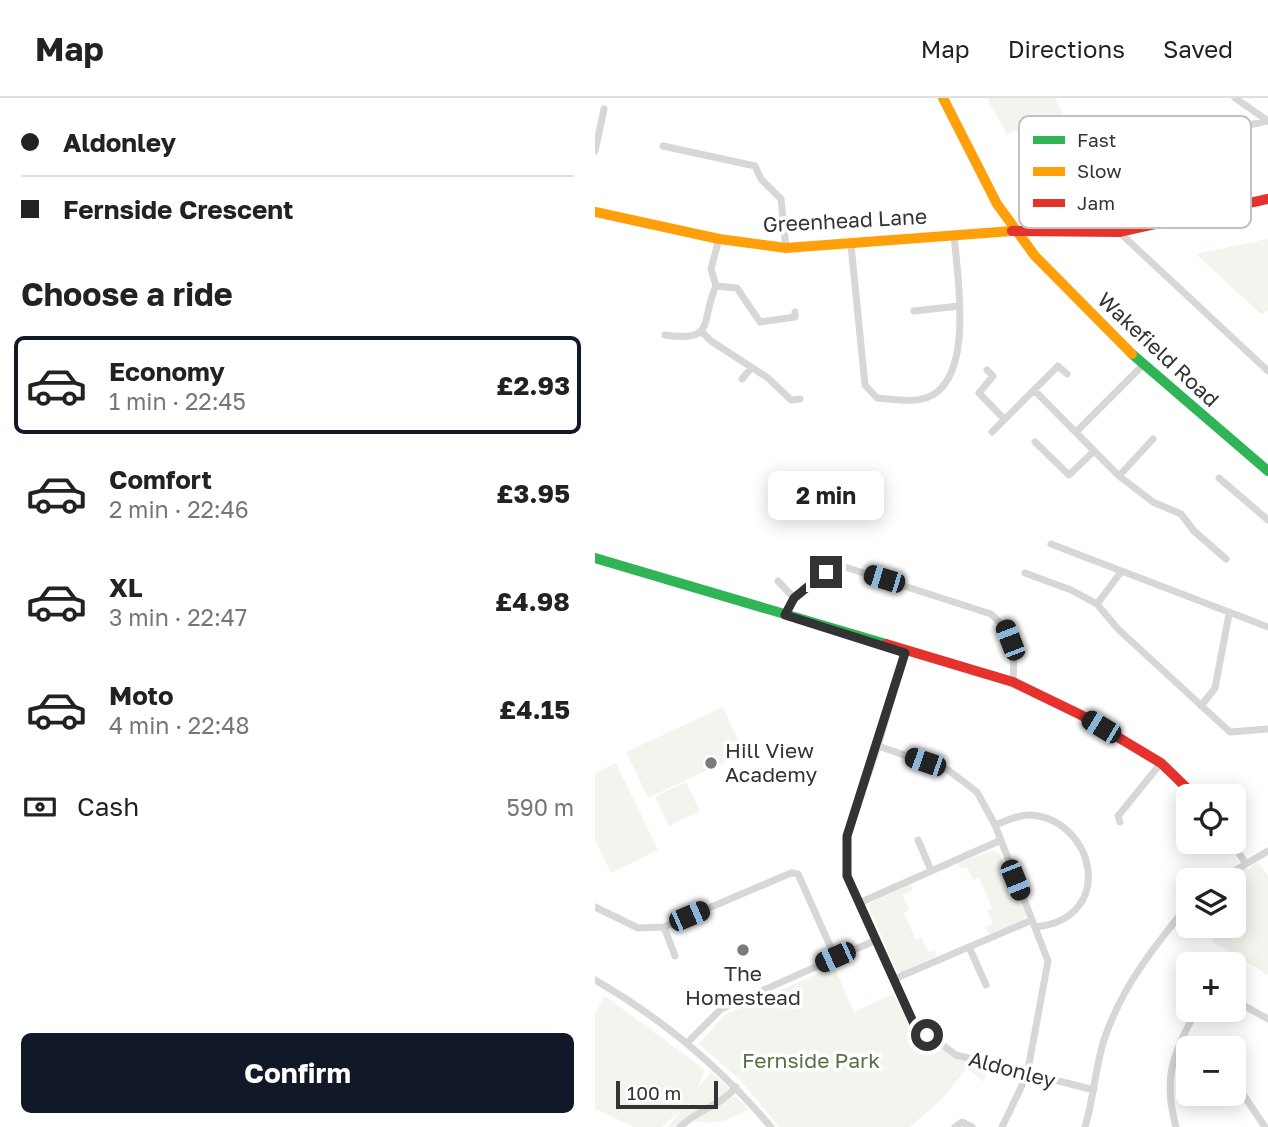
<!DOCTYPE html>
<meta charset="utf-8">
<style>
:root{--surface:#fff;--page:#f6f6f6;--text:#222;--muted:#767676;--line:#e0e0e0;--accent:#111827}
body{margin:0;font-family:"Golos Text",sans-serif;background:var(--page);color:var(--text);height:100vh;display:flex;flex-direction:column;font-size:26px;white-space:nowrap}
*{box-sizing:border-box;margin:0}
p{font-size:23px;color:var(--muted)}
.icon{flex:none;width:38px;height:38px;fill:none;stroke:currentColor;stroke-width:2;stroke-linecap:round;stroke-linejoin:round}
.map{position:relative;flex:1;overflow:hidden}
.details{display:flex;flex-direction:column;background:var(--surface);width:595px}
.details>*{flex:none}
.guide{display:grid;align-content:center;height:154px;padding:0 21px;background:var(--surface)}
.tools{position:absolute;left:581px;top:686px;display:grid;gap:14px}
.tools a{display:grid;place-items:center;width:70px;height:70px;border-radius:10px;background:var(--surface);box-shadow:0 4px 18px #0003;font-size:35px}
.scale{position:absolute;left:21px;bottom:18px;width:102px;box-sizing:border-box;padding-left:7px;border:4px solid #333;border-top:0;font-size:19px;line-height:24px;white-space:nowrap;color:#333;-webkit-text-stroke:5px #fff;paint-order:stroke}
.end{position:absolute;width:32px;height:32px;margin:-16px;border:9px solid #333;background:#fff;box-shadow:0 0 0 4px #fff}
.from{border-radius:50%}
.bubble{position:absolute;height:49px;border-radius:10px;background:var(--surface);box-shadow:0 4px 18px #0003;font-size:23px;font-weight:700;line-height:49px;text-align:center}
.car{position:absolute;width:21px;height:42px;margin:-21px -10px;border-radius:9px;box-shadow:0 0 5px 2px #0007;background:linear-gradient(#222 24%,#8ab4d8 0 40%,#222 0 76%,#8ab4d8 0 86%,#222 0)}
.guide b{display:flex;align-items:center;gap:24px;height:66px;font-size:26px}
.guide b+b{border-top:2px solid var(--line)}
.guide i{width:18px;height:18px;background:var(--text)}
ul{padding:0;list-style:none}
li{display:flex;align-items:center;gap:21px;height:98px;margin:0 14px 10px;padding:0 7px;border:4px solid transparent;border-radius:10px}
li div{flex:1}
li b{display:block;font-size:26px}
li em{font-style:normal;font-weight:700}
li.current{border-color:var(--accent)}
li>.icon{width:63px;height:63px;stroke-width:1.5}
h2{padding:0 21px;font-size:32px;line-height:84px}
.pay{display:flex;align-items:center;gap:18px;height:77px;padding:0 21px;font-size:26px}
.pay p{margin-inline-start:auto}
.cta{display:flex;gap:14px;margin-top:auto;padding:14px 21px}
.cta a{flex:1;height:80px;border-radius:10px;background:var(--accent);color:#fff;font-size:28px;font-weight:700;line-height:80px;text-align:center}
header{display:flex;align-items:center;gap:42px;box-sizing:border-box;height:98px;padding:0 35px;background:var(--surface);border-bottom:2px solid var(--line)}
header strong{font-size:33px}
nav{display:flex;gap:38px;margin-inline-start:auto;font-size:24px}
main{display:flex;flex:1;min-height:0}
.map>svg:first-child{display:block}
.green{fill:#f1f5ed}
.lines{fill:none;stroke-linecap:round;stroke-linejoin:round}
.street{stroke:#d7d7d7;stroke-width:7}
.fast{stroke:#30b455;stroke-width:10}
.slow{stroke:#ff9f0a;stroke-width:10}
.jam{stroke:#e5322d;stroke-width:10}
.route{stroke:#333;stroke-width:9}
.poi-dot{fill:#7a7a7a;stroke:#fff;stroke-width:2.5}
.labels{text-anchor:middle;stroke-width:7;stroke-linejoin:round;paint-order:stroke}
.street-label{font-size:21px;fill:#333;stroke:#fff}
.poi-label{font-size:21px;fill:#333;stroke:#fff;text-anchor:start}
.park-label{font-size:21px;fill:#56703f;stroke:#fff}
.key{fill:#fff;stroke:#c2c2c2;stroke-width:2}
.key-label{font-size:19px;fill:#333}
</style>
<header>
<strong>Map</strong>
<nav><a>Map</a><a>Directions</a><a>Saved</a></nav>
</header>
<main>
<section class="details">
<div class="guide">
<b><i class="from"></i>Aldonley</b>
<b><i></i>Fernside Crescent</b>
</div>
<h2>Choose a ride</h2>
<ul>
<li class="current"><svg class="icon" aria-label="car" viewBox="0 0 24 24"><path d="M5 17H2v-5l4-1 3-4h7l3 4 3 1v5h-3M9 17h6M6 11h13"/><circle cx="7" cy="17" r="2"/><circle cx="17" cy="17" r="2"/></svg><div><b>Economy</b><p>1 min · 22:45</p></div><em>£2.93</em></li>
<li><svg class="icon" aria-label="car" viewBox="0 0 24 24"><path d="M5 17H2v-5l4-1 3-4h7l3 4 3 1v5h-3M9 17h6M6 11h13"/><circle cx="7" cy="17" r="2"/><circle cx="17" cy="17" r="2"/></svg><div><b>Comfort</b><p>2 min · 22:46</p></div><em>£3.95</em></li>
<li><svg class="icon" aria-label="car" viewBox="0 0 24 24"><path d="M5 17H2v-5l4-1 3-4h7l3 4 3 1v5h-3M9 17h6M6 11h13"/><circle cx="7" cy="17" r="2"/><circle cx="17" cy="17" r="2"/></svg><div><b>XL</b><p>3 min · 22:47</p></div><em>£4.98</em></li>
<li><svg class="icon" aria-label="car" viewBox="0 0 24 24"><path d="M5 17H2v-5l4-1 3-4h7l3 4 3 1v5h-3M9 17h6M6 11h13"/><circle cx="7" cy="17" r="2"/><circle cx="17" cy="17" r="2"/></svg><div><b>Moto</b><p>4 min · 22:48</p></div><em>£4.15</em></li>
</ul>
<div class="pay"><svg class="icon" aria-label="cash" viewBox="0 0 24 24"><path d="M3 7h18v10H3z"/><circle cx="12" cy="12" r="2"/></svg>Cash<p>590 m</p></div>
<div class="cta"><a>Confirm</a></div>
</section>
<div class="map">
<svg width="673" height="1029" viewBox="0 0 673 1029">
<rect width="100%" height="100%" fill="#fff"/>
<!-- green -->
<path class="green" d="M392,0H460L468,16L459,36L462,46L456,50L433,44L421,32L412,37Z
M673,141V212L666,216L601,156Z
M128,609L149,655L53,700L31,654Z
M21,665L63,752L16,775L0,742V675Z
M91,684L105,713L74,728L60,699Z
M398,752L404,755L431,816L428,822L394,836L391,829L398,826L392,813L397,810L384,780L378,782L372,769L366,771L363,765Z
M660,765H663L673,778V877L617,843L629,828H639V815L646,805L639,794V782H632V779L651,770L654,772Z
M315,786L318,792L308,797L314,812L309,815L321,842L327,840L333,854L340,852L342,858L306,874L301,872L274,809L277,804Z
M239,869L259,914L298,896C327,943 340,952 393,970L389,984L372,970L349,999L315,1029H184L146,983L104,946L130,916Z
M10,898L109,971L104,989L116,974L134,990C126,1005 98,1012 81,1029H73L86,1012L67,1029H39L0,1011V916Z
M140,998L153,1011C129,1025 122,1026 94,1023Z"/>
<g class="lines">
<!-- street -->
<path class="street" d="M640,0L673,23
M68,48L160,68L166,81L186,101L191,150
M0,53L9,11
M524,134L673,273
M481,135L480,110L471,73L477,66L672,23
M256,147L270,287L282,300C298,301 315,305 331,300C381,283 362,176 359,137
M121,188L142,190L165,224L200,219V214
M319,213L364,208
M107,234L116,243L173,280L196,302L205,301
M70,237C122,245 105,222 121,188L116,171L124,141
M392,272L398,278L384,295L409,321
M147,281L156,270
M439,292L524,378L558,404L586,416L599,433L631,461
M397,334L463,268L472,276
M481,334L548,267
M440,344L474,377L499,353
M524,378L558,341
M624,380L673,422
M456,446L673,529
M430,475L476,492L502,506L523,531L635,634L673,631
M183,483L199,500
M502,506L526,474
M190,517C203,491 221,477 250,469L396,516C419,535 420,556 418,584
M310,555L283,648L252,738V778L319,926L361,957L499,992
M606,608L620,590L634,516
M283,648L353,672L382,694L400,727L453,863L432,977L407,1029
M525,724L523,718L566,665
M400,727C411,723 424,716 436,717C500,722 522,820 441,829
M323,742L336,772
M637,744L651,766
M624,782L673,753
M264,805L404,743
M0,809L43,830L69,829L196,775L203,776L240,859
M69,829L80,858
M374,849L391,887
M299,881L437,822
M0,882C68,921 126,970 176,1029
M639,902L673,921
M93,944L126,911L281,842
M643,976L644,990L670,1029
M85,1029C103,1011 126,1008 141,989
M360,1029L367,1024L377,1029
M490,1029C499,1000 500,968 510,939C528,887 559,849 593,807
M581,1029C567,977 579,957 601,912"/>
<!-- fast -->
<path class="fast" d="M537,256L673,373
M0,460L291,546"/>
<!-- slow -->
<path class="slow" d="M348,0L402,106L440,158L537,256
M0,114L124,141L191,150L417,133"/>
<!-- jam -->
<path class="jam" d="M417,133L524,134L673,101
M291,546L418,584L486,617L566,665L600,698"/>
</g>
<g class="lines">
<!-- route -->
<path class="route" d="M231,474L199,500L190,517L310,555L252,738V778L319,926L332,937"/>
</g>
<!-- markers -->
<g class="poi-dot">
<circle cx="116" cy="665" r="7"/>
<circle cx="148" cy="852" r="7"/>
</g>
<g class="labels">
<!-- street labels -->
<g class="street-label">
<text transform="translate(250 123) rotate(-3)" y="7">Greenhead Lane</text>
<text transform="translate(563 252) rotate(43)" y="7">Wakefield Road</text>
<text transform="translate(417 972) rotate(15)" y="7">Aldonley</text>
</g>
<!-- poi labels -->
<g class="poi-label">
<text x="130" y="660">Hill View<tspan x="130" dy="24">Academy</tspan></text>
<text x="148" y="883" text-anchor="middle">The<tspan x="148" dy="24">Homestead</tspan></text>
</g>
<!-- park labels -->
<g class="park-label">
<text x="216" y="970">Fernside Park</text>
</g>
</g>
<!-- legend -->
<rect x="424" y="18" width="232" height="112" rx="10" class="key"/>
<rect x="438" y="38" width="32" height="8" fill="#30b455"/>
<rect x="438" y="69" width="32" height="9" fill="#ff9f0a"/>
<rect x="438" y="101" width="32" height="8" fill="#e5322d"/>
<g class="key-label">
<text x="482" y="49">Fast</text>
<text x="482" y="80">Slow</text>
<text x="482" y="112">Jam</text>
</g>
</svg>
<div class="tools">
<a><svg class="icon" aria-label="locate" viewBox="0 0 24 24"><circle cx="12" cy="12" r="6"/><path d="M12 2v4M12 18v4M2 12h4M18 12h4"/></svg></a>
<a><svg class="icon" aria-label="layers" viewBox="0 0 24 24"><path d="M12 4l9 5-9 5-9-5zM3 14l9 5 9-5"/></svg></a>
<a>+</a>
<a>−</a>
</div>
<div class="scale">100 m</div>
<i class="end from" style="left:332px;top:937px"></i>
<i class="end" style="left:231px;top:474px"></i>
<div class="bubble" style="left:173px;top:373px;width:116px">2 min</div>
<i class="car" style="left:289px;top:481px;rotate:287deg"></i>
<i class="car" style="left:415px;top:542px;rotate:339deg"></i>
<i class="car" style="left:506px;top:629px;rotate:301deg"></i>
<i class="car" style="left:330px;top:664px;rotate:289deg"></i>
<i class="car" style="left:420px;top:782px;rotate:158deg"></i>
<i class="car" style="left:94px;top:818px;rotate:67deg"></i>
<i class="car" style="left:240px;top:859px;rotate:246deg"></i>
</div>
</main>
